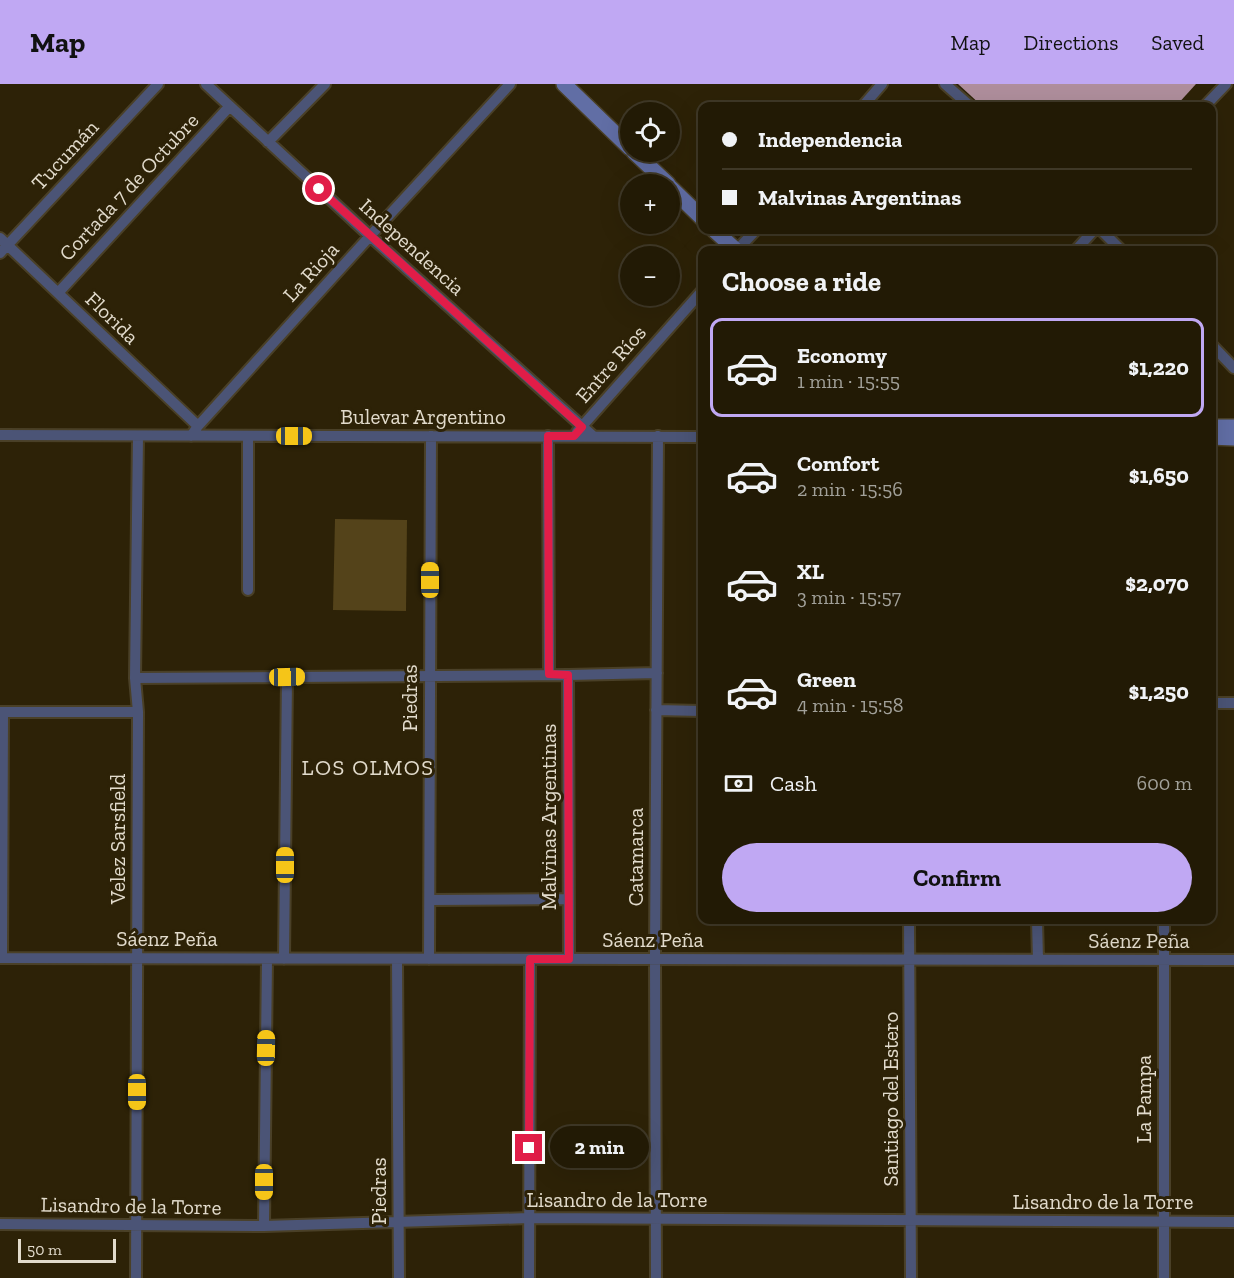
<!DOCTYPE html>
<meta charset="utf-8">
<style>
:root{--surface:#221a05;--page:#2e2713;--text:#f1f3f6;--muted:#a2a19a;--line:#3f3827;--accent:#c0a8f3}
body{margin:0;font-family:"Zilla Slab",serif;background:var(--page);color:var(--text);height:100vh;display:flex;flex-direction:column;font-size:22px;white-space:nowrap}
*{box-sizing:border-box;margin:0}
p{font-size:20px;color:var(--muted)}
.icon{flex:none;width:33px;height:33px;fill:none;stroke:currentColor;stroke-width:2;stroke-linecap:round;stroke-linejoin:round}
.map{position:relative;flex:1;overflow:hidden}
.drawer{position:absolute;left:698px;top:162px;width:518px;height:678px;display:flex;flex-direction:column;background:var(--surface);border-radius:12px;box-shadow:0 6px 24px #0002,0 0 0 2px var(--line)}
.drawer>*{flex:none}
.guide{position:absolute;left:698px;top:18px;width:518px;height:132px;border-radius:12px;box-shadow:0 6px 24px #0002,0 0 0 2px var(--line);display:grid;align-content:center;height:132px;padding:0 24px;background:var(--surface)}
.controls{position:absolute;left:620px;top:18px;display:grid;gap:12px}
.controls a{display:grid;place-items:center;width:60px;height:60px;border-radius:50%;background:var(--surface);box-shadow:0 6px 24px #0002,0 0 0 2px var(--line);font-size:30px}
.scale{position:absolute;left:18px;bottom:15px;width:98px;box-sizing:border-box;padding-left:6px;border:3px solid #e2dbcc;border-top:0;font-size:16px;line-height:21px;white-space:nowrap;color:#e2dbcc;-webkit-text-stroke:4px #2d2207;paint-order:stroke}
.end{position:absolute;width:27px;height:27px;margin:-14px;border:8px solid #e11d48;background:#fff;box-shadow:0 0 0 3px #fff}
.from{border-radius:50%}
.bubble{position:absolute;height:42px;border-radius:21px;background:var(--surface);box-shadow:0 6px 24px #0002,0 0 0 2px var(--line);font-size:20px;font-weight:800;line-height:42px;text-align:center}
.car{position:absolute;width:18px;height:36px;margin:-18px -9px;border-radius:8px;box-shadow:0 0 4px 2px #0007;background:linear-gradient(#f5c518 24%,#345 0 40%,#f5c518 0 76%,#345 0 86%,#f5c518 0)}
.guide b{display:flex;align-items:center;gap:21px;height:57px;font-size:22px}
.guide b+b{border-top:2px solid var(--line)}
.guide i{width:15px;height:15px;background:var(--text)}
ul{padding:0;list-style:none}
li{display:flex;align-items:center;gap:18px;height:99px;margin:0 12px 9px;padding:0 12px;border:3px solid transparent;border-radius:12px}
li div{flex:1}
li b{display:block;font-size:22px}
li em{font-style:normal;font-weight:800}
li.selected{border-color:var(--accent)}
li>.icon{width:54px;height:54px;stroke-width:1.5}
h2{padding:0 24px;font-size:27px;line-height:72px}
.pay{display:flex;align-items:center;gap:15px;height:66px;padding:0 24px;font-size:22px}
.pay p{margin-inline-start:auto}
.action{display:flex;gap:12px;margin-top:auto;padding:12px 24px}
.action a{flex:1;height:69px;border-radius:36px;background:var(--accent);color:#111;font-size:24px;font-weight:800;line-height:69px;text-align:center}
header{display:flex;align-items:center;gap:36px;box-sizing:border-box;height:84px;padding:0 30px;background:var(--accent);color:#111}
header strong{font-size:28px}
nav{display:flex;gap:33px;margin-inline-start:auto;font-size:21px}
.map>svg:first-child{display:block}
.green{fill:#54431a}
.building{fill:#af8e9c}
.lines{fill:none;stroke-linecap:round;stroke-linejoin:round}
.street-casing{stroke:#4a4027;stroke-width:14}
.secondary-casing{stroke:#4a4027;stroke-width:18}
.street{stroke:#4b5476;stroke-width:10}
.secondary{stroke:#616ea5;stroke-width:15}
.route{stroke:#e11d48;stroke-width:8}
.labels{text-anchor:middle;stroke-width:6;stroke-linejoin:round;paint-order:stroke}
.street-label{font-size:21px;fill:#e2dbcc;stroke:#2d2207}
.neighbourhood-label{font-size:22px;letter-spacing:1.5px;fill:#e2dbcc;stroke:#2d2207}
</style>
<header>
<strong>Map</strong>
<nav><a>Map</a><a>Directions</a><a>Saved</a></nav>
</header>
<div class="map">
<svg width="1234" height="1194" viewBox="0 0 1234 1194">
<rect width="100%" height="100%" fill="#2d2207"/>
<!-- green -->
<path class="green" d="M335,435L407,436L406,527L333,526Z"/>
<!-- building -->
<path class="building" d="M958,0H1196L1176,22H982Z"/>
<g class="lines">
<defs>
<path id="street" d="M206,0L370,152L593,352
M945,0L970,22
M863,22L882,0
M1205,22L1226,0
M268,58L325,0
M1101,146L1121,166
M0,154L198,342
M737,166L756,146
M1076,166L1094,146
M0,169L158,0
M58,209L229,23
M1210,259L1234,284
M577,348L702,207
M0,351L702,353
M191,352L198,342L370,152L510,0
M248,352V506
M548,352L549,590
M568,591L569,875
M135,594L568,591L657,589
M1210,619H1234
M656,626L702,627
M0,628H138
M430,816L568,815
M909,836L911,1194
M1037,836L1038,876
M1164,836V1194
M0,874L1234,876
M2,874L3,628
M284,875L287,593
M397,875L399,1194
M429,875L431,352
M0,1140L264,1142L529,1134L1234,1138
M264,1142L267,875
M136,1194L138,628L135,594L138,352
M529,1194L530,875
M656,1194L655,875L658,352"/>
<path id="secondary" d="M564,0L630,64
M634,68L668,100
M669,102L702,134
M714,146L736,166
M1210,343H1234
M1210,353L1234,354"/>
</defs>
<!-- street casing -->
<use href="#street" class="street-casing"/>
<!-- secondary casing -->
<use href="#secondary" class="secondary-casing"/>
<!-- street -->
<use href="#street" class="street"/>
<!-- secondary -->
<use href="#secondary" class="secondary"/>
</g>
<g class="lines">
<!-- route -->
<path class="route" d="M319,105L582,343L574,352H548L549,590L568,591L569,875H530L529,1064"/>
</g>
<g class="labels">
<!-- street labels -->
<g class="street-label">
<text transform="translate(65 71) rotate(-47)" y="7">Tucumán</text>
<text transform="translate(129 103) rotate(-47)" y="7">Cortada 7 de Octubre</text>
<text transform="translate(412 163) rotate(42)" y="7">Independencia</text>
<text transform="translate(311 188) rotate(-48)" y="7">La Rioja</text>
<text transform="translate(112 234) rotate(44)" y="7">Florida</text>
<text transform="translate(611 280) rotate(-49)" y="7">Entre Ríos</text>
<text x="423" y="340">Bulevar Argentino</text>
<text transform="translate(410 614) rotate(-90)" y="7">Piedras</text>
<text transform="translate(549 733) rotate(-90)" y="7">Malvinas Argentinas</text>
<text transform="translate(118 755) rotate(-90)" y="7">Velez Sarsfield</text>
<text transform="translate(636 773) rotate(-90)" y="7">Catamarca</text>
<text x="167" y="862">Sáenz Peña</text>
<text x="653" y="863">Sáenz Peña</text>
<text x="1139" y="864">Sáenz Peña</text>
<text transform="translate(891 1015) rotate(-90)" y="7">Santiago del Estero</text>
<text transform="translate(1144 1015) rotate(-90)" y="7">La Pampa</text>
<text transform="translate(379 1107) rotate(-90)" y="7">Piedras</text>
<text x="617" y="1123">Lisandro de la Torre</text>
<text x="1103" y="1125">Lisandro de la Torre</text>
<text transform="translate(131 1122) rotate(1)" y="7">Lisandro de la Torre</text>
</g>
<!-- neighbourhood labels -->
<g class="neighbourhood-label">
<text x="368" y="691">LOS OLMOS</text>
</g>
</g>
</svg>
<div class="controls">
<a><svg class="icon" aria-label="locate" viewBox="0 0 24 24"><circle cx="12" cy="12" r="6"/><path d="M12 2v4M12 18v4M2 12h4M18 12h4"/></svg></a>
<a>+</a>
<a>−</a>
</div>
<div class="scale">50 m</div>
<i class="end from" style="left:319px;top:105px"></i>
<i class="end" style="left:529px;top:1064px"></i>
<div class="bubble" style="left:550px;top:1042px;width:99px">2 min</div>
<i class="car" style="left:294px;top:352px;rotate:90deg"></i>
<i class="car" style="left:430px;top:496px;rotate:0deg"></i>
<i class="car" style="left:287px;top:593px;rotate:89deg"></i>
<i class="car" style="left:285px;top:781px;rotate:0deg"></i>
<i class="car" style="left:266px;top:964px;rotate:1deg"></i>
<i class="car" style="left:137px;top:1008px;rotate:180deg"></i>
<i class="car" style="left:264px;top:1098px;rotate:180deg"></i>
<div class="guide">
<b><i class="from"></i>Independencia</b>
<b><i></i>Malvinas Argentinas</b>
</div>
<section class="drawer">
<h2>Choose a ride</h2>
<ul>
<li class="selected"><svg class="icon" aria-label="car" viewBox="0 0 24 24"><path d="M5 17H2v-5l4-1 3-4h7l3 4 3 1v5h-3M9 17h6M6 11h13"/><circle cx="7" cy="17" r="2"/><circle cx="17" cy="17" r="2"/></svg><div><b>Economy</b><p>1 min · 15:55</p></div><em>$1,220</em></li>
<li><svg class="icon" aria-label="car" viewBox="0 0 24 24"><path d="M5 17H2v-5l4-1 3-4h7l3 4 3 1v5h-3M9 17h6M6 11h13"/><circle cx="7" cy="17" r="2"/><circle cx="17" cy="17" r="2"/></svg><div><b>Comfort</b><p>2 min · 15:56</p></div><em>$1,650</em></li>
<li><svg class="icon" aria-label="car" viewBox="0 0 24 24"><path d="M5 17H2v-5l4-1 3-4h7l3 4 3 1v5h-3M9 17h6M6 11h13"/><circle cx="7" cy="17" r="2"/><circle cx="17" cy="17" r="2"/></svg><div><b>XL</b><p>3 min · 15:57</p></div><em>$2,070</em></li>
<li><svg class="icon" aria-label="car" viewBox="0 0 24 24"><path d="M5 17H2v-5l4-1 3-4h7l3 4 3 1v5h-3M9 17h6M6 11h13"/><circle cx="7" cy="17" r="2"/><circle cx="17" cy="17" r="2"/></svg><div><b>Green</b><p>4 min · 15:58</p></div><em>$1,250</em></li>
</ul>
<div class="pay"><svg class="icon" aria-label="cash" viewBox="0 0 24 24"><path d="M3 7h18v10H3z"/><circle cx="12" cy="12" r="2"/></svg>Cash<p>600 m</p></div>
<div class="action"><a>Confirm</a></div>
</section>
</div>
